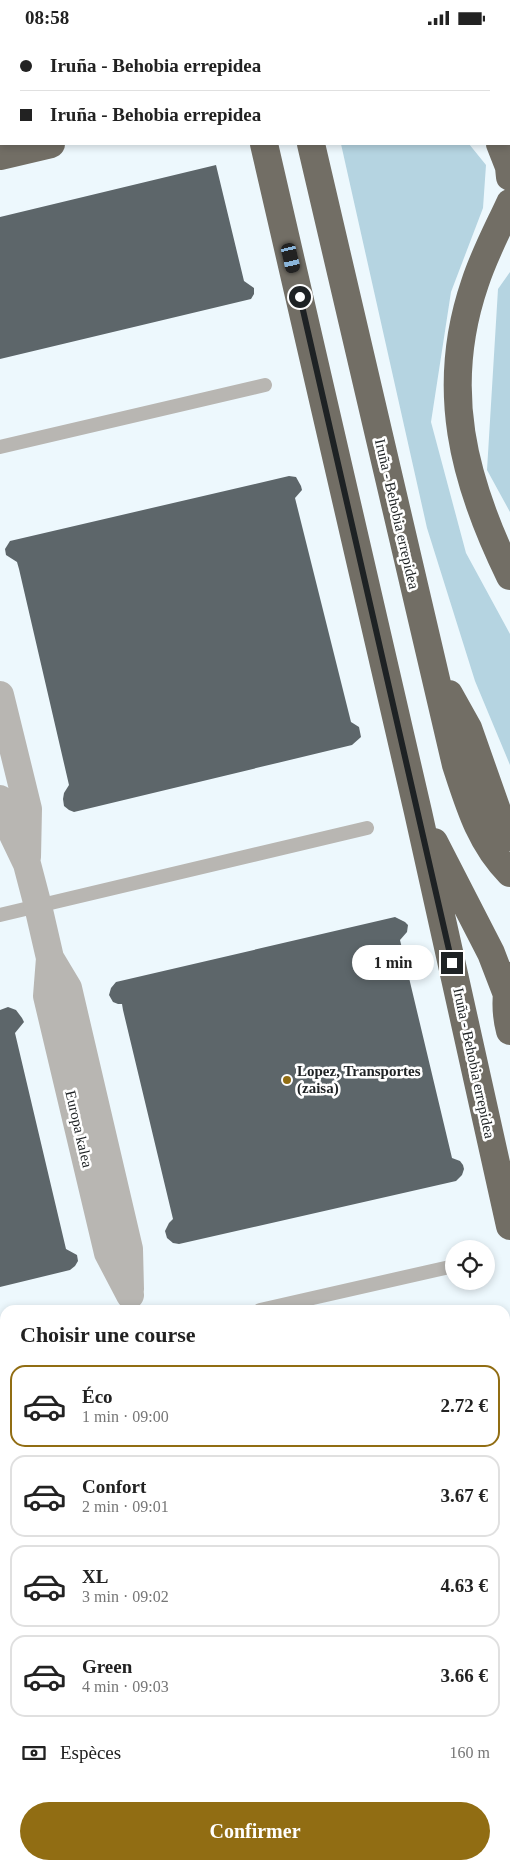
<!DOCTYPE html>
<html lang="fr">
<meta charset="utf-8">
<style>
:root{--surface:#fff;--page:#f6f6f6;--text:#222;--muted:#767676;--line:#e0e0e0;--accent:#916d13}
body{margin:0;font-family:Georgia,serif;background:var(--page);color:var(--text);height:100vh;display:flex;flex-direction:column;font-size:19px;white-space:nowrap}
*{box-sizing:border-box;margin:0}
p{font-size:16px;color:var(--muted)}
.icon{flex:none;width:28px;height:28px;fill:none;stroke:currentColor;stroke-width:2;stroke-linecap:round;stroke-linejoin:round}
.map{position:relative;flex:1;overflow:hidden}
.sheet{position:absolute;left:0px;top:1270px;width:510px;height:565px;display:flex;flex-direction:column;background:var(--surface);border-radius:15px 15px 0 0;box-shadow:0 2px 8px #0003}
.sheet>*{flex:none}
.hud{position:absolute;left:0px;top:0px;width:510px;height:110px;box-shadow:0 2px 8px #0003;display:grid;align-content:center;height:110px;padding:0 20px;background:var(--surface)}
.controls{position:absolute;left:445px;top:1205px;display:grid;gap:10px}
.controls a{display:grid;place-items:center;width:50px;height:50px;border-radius:50%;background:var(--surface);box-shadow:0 2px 8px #0003;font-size:25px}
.end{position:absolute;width:22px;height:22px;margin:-11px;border:6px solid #1e2224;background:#fff;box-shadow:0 0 0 2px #fff}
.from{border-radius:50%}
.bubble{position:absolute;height:35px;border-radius:18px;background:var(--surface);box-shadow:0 2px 8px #0003;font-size:16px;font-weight:600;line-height:35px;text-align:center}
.car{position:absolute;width:15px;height:30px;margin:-15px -8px;border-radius:6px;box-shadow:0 0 4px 1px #0007;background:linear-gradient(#222 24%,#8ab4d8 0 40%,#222 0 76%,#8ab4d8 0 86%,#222 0)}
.hud b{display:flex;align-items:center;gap:18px;height:48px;font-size:19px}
.hud b+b{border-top:1px solid var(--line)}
.hud i{width:12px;height:12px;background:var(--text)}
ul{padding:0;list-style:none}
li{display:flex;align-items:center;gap:15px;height:82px;margin:0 10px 8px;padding:0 10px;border:2px solid var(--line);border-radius:15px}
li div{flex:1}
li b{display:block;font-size:19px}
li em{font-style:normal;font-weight:600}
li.on{border-color:var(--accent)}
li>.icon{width:45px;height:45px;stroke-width:1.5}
h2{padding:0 20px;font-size:22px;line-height:60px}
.pay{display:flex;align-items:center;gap:12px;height:55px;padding:0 20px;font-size:19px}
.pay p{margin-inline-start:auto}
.primary-button{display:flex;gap:10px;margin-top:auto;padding:10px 20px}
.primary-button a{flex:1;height:58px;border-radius:30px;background:var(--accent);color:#fff;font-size:20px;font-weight:600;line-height:58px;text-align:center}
.status{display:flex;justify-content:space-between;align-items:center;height:35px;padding:0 25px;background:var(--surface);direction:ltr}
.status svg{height:14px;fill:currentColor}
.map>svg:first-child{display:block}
.green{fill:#b5d4e1}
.building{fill:#5d666a}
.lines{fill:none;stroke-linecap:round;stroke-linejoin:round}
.lane{stroke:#b8b6b2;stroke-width:14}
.street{stroke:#b8b6b2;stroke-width:28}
.primary{stroke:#84817a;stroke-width:28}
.highway{stroke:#726e65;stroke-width:28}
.route{stroke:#1e2224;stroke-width:6}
.poi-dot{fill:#916d13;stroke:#fff;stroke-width:2}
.labels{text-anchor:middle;stroke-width:5;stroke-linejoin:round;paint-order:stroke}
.street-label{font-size:15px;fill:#1e2224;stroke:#fff}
.poi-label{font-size:15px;font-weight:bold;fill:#1e2224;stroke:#fff;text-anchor:start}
</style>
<div class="status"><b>08:58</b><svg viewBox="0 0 49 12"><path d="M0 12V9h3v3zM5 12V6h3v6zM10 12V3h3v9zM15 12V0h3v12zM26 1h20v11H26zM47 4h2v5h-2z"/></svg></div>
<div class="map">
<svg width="510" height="1835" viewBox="0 0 510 1835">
<rect width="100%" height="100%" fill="#edf8fd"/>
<!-- green -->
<path class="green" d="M320,0H510V30L509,1Z
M341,109H469L486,130L483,173L451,257L431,387L466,518L510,599V730L475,646L427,493Z
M510,237V477L487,435L498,254Z
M510,1772V1835H485V1830H505V1778Z"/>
<!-- building -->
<path class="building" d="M216,130L244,246L254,253V259L251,264L0,324V182Z
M289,441L296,442L301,451L302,455L295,463L351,687L359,692L361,702L352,710L74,777L69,775L64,771L63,764L64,758L69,750L19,534L17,527L6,520L5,514L10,506Z
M395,882L405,887L408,890L407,897L400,905L452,1123L460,1126L463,1130L464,1134L462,1140L456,1146L179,1209L173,1208L167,1203L165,1196L169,1188L173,1184L123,975L122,969H118L113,967L109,960L111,953L116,947Z
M8,972L16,975L22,983L24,987L15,998L66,1214L77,1220L78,1226L75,1231L70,1235L0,1252V975Z
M505,1318L510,1322V1333L505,1338Z
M505,1343L510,1362V1484L505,1485Z
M5,1431V1611L0,1614V1432Z"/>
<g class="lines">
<!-- lane -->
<path class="lane" d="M0,412L265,350
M0,880L367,793
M260,1275L454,1231
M0,1336L5,1334
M505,1618L510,1622
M505,1694L510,1688
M347,1835L351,1830"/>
<!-- street -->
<path class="street" d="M0,660L28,774L27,822
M0,764L5,783L27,829L38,871L50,923L47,961L108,1218L130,1260
M50,923L68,953L129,1214L130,1254
M0,1663L5,1657
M0,1828L6,1835
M256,1835L275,1830"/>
<!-- primary -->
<path class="primary" d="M505,1745L510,1741
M462,1835V1830"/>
<!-- highway -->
<path class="highway" d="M248,0L249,1
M293,0V1
M509,53H510
M0,75H1
M264,109L418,777L510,1191
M311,109L456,730C469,770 480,808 510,838
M500,109L509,132L510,142
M0,121L51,109
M510,168C498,194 484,220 475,248C439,353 463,445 510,541
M449,659L468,693L499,781L510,802
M434,807L491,918L506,957
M510,941C505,961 505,977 510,996"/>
</g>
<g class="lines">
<!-- route -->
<path class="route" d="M300,262L452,928"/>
</g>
<!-- markers -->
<circle class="poi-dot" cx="287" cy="1045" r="5"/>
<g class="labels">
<!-- street labels -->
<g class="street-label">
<text transform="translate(397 479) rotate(77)" y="5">Iruña - Behobia errepidea</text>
<text transform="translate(474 1028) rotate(78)" y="5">Iruña - Behobia errepidea</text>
<text transform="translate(79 1094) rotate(77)" y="5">Europa kalea</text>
</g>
<!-- poi labels -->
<g class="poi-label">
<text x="297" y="1041">Lopez, Transportes<tspan x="297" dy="17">(zaisa)</tspan></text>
</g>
</g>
</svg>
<div class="controls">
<a><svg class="icon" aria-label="locate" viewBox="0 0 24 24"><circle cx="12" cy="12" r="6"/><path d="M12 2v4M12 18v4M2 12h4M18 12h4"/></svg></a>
</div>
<i class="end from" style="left:300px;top:262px"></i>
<i class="end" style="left:452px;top:928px"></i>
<div class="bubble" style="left:352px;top:910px;width:82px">1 min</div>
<i class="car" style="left:291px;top:223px;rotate:167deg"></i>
<div class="hud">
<b><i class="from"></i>Iruña - Behobia errepidea</b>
<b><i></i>Iruña - Behobia errepidea</b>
</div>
<section class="sheet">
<h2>Choisir une course</h2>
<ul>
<li class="on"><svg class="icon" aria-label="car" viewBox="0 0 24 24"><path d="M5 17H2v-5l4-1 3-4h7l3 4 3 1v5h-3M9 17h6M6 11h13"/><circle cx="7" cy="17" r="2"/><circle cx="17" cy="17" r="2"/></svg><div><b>Éco</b><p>1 min · 09:00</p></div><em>2.72 €</em></li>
<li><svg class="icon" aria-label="car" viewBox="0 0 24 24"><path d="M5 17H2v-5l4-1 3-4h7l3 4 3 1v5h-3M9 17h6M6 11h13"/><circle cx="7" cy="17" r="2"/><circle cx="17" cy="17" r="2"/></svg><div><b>Confort</b><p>2 min · 09:01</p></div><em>3.67 €</em></li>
<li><svg class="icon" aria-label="car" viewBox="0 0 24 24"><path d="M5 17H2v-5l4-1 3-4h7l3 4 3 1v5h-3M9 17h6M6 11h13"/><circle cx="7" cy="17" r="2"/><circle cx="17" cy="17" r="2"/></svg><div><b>XL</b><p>3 min · 09:02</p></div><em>4.63 €</em></li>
<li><svg class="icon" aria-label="car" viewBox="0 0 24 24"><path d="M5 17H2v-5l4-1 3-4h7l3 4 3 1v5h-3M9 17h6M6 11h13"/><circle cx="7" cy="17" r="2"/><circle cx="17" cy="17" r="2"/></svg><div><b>Green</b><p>4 min · 09:03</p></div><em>3.66 €</em></li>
</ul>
<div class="pay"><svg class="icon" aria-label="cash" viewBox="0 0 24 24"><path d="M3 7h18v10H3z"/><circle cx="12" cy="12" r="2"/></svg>Espèces<p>160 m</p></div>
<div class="primary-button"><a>Confirmer</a></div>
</section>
</div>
